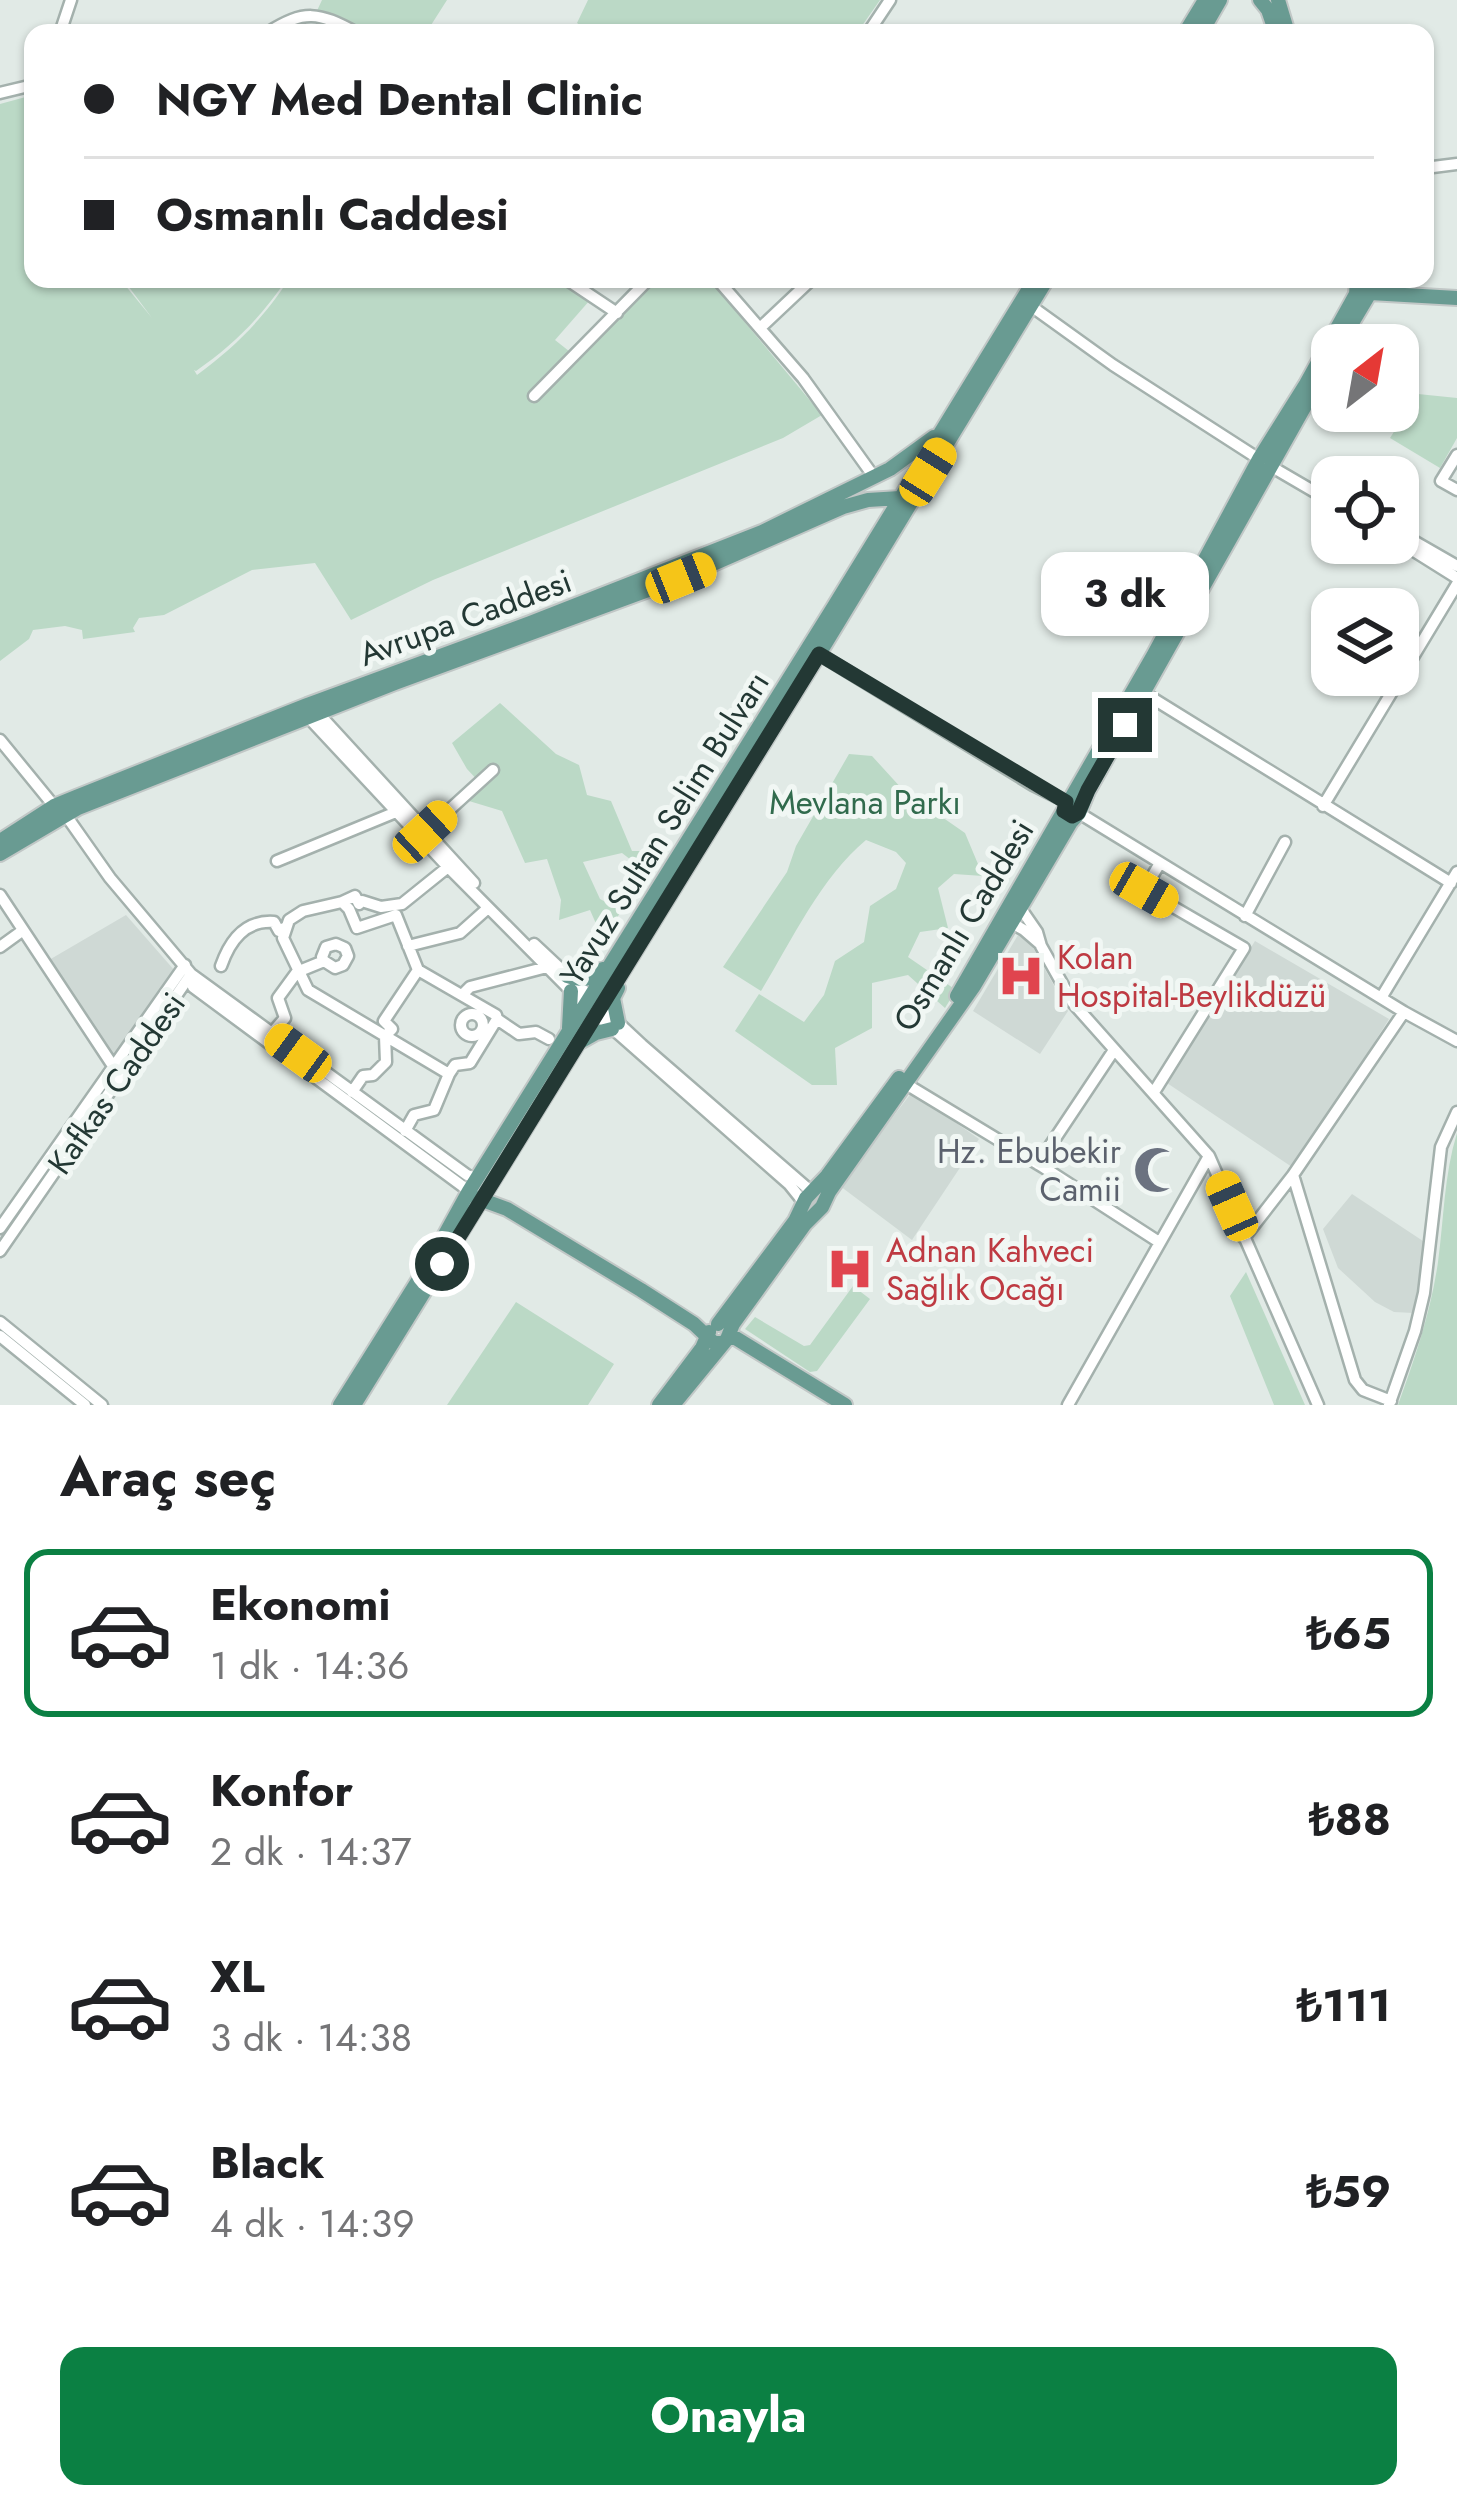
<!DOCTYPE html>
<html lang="tr">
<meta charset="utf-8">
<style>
:root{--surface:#fff;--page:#f2f2f2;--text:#202124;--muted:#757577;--line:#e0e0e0;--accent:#0b8043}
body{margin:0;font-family:Jost,sans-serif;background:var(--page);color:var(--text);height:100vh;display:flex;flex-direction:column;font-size:45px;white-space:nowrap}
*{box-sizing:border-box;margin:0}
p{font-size:39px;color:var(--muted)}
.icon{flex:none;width:66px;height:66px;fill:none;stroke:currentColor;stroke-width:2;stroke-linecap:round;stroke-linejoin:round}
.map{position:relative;height:1405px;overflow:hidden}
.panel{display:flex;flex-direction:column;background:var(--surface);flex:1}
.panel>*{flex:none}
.guide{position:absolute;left:24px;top:24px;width:1410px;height:264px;border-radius:24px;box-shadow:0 3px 9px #0004;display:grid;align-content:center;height:264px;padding:0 60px;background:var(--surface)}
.needle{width:78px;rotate:31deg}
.fabs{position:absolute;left:1311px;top:324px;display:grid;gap:24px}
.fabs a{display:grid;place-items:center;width:108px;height:108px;border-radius:24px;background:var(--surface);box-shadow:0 3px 9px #0004;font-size:60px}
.end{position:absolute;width:54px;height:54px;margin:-27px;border:15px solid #233834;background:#fff;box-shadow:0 0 0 6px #fff}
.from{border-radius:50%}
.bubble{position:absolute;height:84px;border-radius:24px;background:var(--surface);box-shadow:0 3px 9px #0004;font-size:39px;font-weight:700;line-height:84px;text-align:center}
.car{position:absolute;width:36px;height:72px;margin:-36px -18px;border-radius:15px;box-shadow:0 0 9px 3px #0007;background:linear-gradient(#f5c518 24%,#345 0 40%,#f5c518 0 76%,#345 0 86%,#f5c518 0)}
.guide b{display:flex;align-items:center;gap:42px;height:114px;font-size:45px}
.guide b+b{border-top:3px solid var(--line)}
.guide i{width:30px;height:30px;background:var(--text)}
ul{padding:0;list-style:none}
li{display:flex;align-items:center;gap:36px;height:168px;margin:0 24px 18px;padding:0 36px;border:6px solid transparent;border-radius:24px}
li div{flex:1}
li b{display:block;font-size:45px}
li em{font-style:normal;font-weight:700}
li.current{border-color:var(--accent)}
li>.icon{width:108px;height:108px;stroke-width:1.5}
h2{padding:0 60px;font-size:54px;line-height:144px}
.action{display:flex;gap:24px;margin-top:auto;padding:24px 60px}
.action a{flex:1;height:138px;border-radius:24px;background:var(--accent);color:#fff;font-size:48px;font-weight:700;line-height:138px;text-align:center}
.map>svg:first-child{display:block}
.built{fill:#cfd9d5}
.green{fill:#bbd9c6}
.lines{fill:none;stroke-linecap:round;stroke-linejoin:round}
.minor-casing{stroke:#a4b1ad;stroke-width:15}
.major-casing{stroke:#c1c7c6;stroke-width:18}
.minor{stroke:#fff;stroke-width:10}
.major{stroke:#699b92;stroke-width:14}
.route{stroke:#233834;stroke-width:15}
.labels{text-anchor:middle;stroke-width:10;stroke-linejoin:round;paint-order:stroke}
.street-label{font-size:33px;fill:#233834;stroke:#f1f7f4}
.park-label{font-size:33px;fill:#316b4d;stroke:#f1f7f4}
.health-label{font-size:33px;fill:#be3a42;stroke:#f1f7f4;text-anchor:start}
.worship-label{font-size:33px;fill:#5b616d;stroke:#f1f7f4;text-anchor:end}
</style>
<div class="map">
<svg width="1457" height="1405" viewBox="0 0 1457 1405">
<rect width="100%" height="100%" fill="#e1eae6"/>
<!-- built -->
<path class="built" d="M126,915L175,971L114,1055L49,960Z
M1018,935L1030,942L1068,1011L1040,1054L973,1011Z
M1255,941L1389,1019L1295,1169L1167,1083Z
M912,1092L979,1139L912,1240L840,1186Z
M1352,1194L1426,1243L1414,1313L1394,1312L1375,1302L1338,1268L1323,1229Z"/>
<!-- green -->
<path class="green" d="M322,0H447L426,33H357L315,15Z
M588,0H880L857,33H591L577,23Z
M33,95V279H60L58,282L62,285L68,279H120L152,318L123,279H287C261,317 234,345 196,371L194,370L197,375C237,345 262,320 289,279H557L590,300L555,340L579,359L659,279H709L822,415L783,438L433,580L351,620L315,563L252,570L164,615L139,618L133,628L135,632L83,639L82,630L65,626L33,630L29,639L0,661V104Z
M1418,394L1457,398V438L1440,468L1390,438Z
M500,703L556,754L579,765L587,795L611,801L632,851H657L644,870L622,853L583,862L600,899L621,910L605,944L590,910L559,920L561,900L547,859L525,863L502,811L469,801L483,786L467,769L452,743Z
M849,754L872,756L903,790L965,833L983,876L954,874L938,888L948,928L920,932L908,957L956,990L945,1008L908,975L872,983V1028L835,1048L837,1085H812L735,1031L759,994L804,1022L824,995L835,961L864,942L870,906L896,889L906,863L896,852L866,840C821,877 791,942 761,991L723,967L787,872L796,846Z
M1457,1133V1405H1398C1415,1358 1431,1311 1438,1262C1444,1218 1444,1175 1457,1133Z
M1246,1272L1305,1405H1274L1230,1296Z
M853,1286L870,1299L817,1371L810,1372L745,1329L755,1317L804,1346L810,1345Z
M516,1302L614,1364L588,1405H447Z"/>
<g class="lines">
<defs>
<path id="minor" d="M60,33L71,0
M267,33C305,9 318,12 357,33
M868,33L890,0
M0,93L33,85
M1425,168L1457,164
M566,279L617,313
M717,279L803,378L874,477
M1031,306L1113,365L1259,459
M760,328L812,279
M534,396L649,279
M1457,455L1441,481L1457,490
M1272,467L1332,502
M1398,532L1457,566
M1398,541L1457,578
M819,654L1033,785L1067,802
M1144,693L1451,883
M318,713L474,883
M308,717L448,867L579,999L789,1184L805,1204
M0,740L54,806
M1323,806L1457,584
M1079,813L1404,1012L1457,1041
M65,814L110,878L191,974L467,1175L477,1178
M425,832L493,770
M277,861L396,812
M0,895L113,1066
M342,902L355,896L359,904L362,901L381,907L402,904L448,867
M1019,906L1037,932L1041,946L1073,1003L1209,1156L1068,1405
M1245,916L1285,842
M1005,919L1024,930L1039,943
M534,944L642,1045L813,1193
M408,946L460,933L488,908
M0,947L22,931
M221,966C230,940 245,920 274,922L279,931L284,928
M191,974L193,987L469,1191
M462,995L470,987L547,967
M1381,998L1457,872
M461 1025a11 11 0 1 1 22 0a11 11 0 1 1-22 0Z
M497,1019L519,1034L536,1032L549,1039
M271,1034L285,1018L278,998L297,972L324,961L322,957L326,947L336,944L345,948L348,956L343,965L335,968L324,961
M906,1084L1043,1167L1159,1242
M352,1092L363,1076L373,1075L386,1062L385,1036L392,1029L384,1021L418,970
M1154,1092L1244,948L1144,890L1160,863
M405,1131L414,1115L434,1110L449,1074L308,990L283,938L289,920L303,911L342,902L349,909L357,928L396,915L418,970L496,1015L497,1019L470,1063L455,1065L449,1074
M1209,1156L1318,1405
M1038,1164L1114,1050
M1293,1175L1355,1380L1363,1390L1391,1401
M0,1228L185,965
M1244,1238L1293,1175L1404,1012
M0,1251L189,977
M0,1322L102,1405
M0,1336L85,1405
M1389,1405L1415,1331L1424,1293L1441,1147L1457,1112"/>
<path id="major" d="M1260,0L1268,10L1276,33
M1278,0L1288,33
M1185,33L1205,0
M1201,33L1220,0
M1370,293L1457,298
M1339,345L1370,293L1367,279
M0,841L54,806L76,797L307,705L530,623L762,532L890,469L934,437
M0,854L78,808L395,683L681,578L843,507L868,500L900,498
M567,976C580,981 594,980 603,969
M618,988L613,998L618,1023
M957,996L1153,656L1259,459L1306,384L1356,294L1357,279
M569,1028L571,991
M580,1042L596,1033L612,1029
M477,1198L507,1209L641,1290L694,1324L714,1343H723
M718,1324L795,1221L806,1198L827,1176L899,1078
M729,1334L845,1405
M340,1405L431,1260L469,1191L833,608L1035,279
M354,1405L819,654L1047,279
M659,1405L702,1348L709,1332
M673,1405L727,1339L733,1324L805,1224L822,1207L829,1192L974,986L1071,822L1079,813L1088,791L1332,358"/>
</defs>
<!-- minor casing -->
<use href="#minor" class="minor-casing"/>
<!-- major casing -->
<use href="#major" class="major-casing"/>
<!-- minor -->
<use href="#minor" class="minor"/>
<!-- major -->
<use href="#major" class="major"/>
</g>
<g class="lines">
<!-- route -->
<path class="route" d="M442,1264L819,654L1066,802L1064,811L1072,816L1078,813L1088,790L1125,725"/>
</g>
<!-- icons -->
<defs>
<symbol id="hospital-bare" viewBox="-9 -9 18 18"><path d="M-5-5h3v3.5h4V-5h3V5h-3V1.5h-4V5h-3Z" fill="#e0444e" stroke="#f1f7f4" stroke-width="2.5" paint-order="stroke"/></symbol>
<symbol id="mosque-bare" viewBox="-9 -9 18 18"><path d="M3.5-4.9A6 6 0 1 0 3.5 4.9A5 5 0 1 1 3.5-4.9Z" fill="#6b7280" stroke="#f1f7f4" stroke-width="2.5" paint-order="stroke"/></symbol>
</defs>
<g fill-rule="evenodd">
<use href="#hospital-bare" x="988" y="943" width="66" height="66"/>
<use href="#mosque-bare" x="1124" y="1137" width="66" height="66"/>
<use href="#hospital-bare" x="817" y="1236" width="66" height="66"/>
</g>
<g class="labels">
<!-- street labels -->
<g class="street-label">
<text transform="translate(465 617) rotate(-20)" y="12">Avrupa Caddesi</text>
<text transform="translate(664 828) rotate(-58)" y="12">Yavuz Sultan Selim Bulvarı</text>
<text transform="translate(963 925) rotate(-59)" y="12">Osmanlı Caddesi</text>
<text transform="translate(116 1083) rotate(-55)" y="12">Kafkas Caddesi</text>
</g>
<!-- park labels -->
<g class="park-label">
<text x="865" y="814">Mevlana Parkı</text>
</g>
<!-- health labels -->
<g class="health-label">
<text x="1057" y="969">Kolan<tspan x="1057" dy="38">Hospital-Beylikdüzü</tspan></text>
<text x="886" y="1262">Adnan Kahveci<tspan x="886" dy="38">Sağlık Ocağı</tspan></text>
</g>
<!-- worship labels -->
<g class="worship-label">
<text x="1121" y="1163">Hz. Ebubekir<tspan x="1121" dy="38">Camii</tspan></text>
</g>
</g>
</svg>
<div class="fabs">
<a><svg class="needle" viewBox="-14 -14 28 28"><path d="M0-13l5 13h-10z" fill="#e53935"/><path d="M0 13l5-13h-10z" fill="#757577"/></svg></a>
<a><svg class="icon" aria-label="locate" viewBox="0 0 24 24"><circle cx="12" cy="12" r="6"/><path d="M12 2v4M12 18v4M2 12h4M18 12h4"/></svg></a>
<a><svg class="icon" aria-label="layers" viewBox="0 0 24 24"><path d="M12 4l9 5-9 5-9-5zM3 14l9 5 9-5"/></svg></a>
</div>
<i class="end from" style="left:442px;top:1264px"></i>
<i class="end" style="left:1125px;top:725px"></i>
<div class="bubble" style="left:1041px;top:552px;width:168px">3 dk</div>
<i class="car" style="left:928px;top:472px;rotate:32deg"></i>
<i class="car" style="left:681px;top:578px;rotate:68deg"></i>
<i class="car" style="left:425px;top:832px;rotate:47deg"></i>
<i class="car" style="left:1144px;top:890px;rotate:120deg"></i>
<i class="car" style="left:298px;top:1053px;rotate:306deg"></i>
<i class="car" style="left:1232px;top:1206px;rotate:336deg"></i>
<div class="guide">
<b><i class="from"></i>NGY Med Dental Clinic</b>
<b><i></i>Osmanlı Caddesi</b>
</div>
</div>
<section class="panel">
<h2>Araç seç</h2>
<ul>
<li class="current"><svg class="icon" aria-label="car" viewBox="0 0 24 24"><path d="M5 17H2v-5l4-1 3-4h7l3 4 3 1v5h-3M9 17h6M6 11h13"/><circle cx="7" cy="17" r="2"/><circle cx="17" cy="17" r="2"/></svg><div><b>Ekonomi</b><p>1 dk · 14:36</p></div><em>₺65</em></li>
<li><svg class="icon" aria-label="car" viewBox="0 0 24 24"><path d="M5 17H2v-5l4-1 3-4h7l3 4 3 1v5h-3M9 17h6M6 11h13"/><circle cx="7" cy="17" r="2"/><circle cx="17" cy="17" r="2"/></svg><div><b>Konfor</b><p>2 dk · 14:37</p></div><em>₺88</em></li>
<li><svg class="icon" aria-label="car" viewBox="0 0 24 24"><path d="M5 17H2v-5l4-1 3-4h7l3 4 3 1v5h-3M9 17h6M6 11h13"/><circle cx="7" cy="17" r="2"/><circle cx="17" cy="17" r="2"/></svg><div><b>XL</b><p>3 dk · 14:38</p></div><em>₺111</em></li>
<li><svg class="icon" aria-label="car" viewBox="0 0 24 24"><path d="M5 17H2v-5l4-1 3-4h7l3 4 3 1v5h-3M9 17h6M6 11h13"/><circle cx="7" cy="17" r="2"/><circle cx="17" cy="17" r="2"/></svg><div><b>Black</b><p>4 dk · 14:39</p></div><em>₺59</em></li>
</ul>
<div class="action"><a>Onayla</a></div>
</section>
